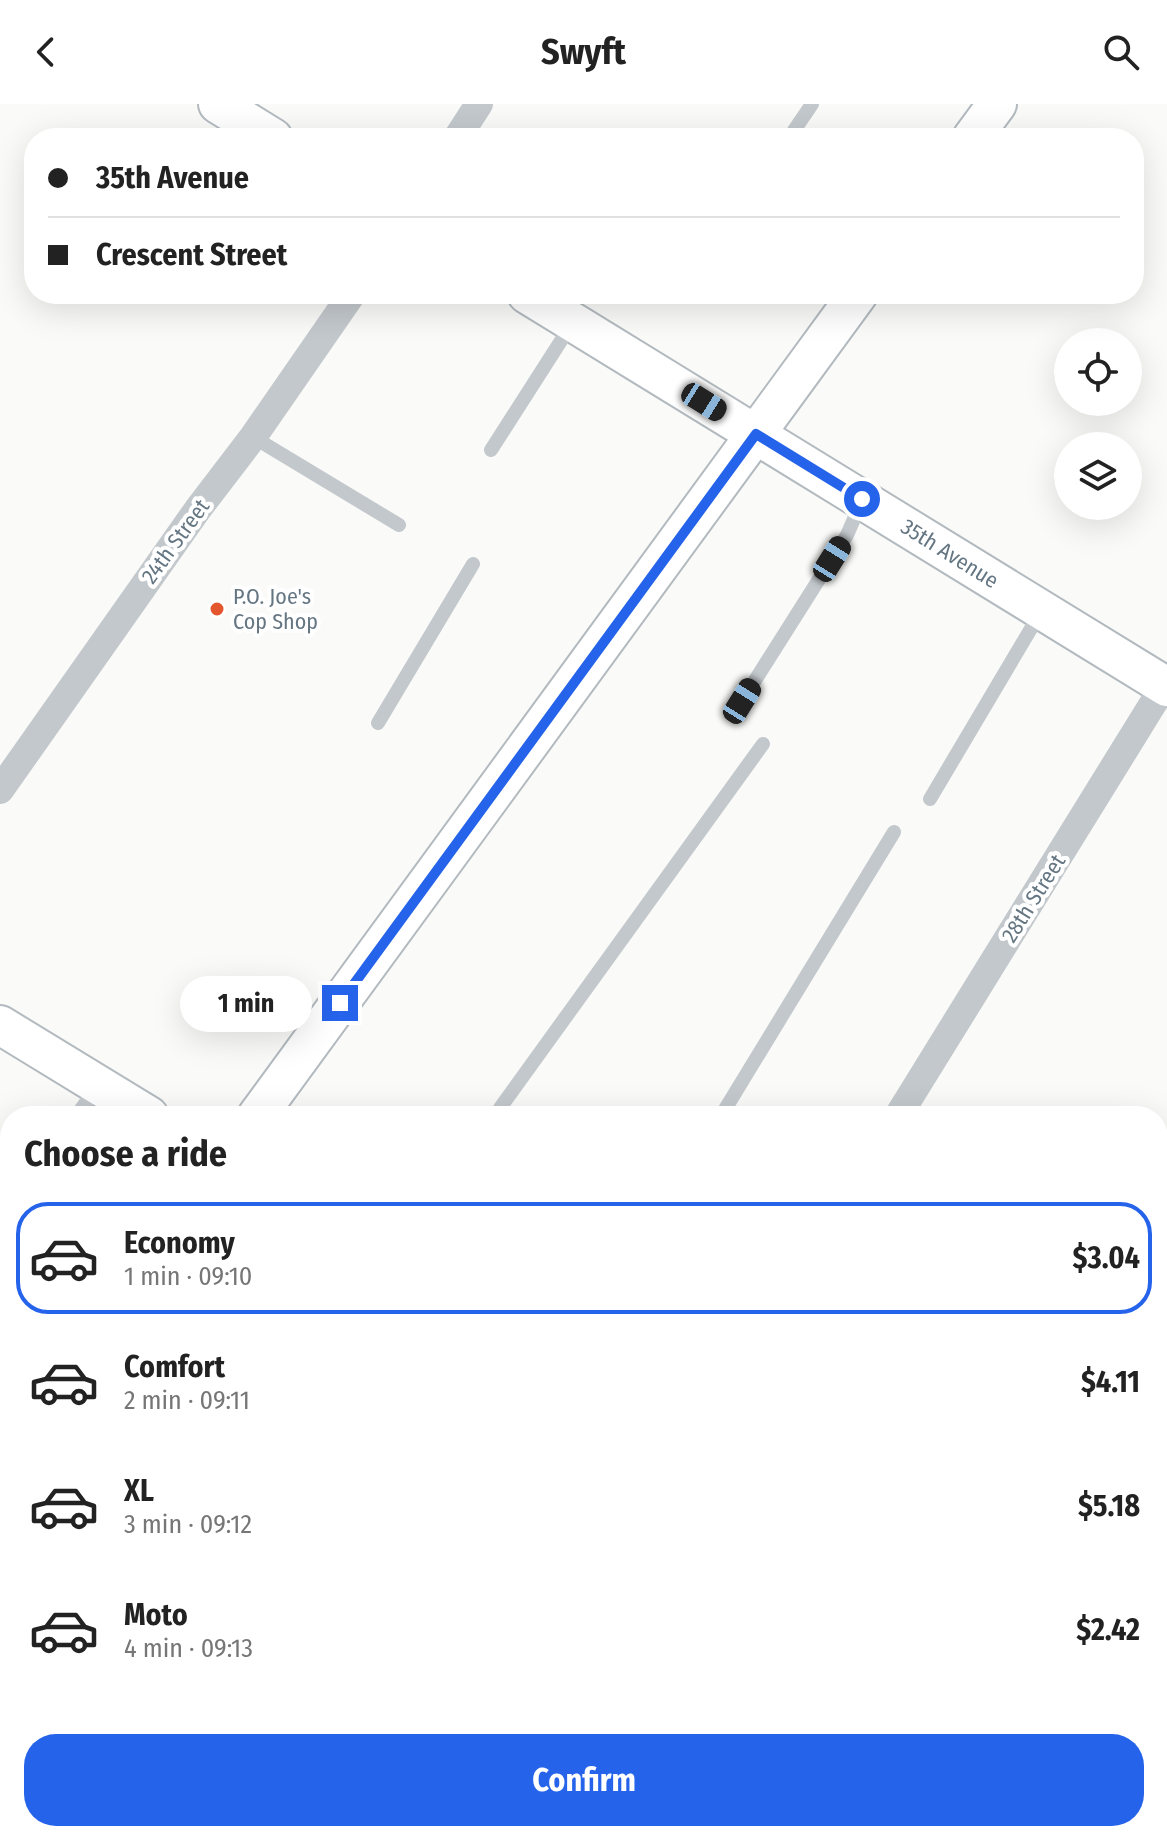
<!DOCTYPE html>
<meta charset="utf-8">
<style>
:root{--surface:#fff;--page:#f6f6f6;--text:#222;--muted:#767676;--line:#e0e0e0;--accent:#2563eb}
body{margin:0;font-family:"Fira Sans Condensed",sans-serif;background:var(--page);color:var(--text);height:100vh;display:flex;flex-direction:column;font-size:30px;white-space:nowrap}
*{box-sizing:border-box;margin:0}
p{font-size:26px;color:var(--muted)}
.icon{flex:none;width:44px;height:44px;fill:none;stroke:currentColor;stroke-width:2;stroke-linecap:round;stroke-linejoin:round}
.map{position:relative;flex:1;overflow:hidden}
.details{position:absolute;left:0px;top:1002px;width:1168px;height:736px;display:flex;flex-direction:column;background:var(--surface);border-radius:32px 32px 0 0;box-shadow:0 8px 32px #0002}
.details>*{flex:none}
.hud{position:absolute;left:24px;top:24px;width:1120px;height:176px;border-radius:32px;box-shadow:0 8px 32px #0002;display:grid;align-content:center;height:176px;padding:0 24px;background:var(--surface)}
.tools{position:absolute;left:1054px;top:224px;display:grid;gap:16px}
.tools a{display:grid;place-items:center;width:88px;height:88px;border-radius:50%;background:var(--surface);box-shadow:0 8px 32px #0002;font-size:40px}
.end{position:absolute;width:36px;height:36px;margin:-18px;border:10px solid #2563eb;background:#fff;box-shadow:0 0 0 4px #fff}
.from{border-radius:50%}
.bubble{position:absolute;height:56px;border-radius:28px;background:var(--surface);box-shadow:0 8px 32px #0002;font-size:26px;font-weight:700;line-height:56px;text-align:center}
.car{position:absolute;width:24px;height:48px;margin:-24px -12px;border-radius:10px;box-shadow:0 0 6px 2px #0007;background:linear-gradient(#222 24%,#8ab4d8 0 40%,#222 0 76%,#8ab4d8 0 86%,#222 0)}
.hud b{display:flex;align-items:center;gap:28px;height:76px;font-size:30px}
.hud b+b{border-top:2px solid var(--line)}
.hud i{width:20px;height:20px;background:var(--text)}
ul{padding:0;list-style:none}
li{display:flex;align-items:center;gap:24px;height:112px;margin:0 16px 12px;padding:0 8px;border:4px solid transparent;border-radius:32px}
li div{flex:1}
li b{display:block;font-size:30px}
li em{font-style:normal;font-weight:700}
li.on{border-color:var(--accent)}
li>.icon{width:72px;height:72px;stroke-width:1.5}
h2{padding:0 24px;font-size:36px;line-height:96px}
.primary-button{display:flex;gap:16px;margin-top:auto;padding:16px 24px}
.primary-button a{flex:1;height:92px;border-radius:32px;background:var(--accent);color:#fff;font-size:32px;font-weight:700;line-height:92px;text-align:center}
header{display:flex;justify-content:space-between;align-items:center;height:104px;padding:0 24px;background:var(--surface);font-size:36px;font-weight:700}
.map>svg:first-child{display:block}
.park{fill:url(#park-tufts)}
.garden{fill:#dadfd7}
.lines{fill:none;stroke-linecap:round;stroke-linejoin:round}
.secondary-casing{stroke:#b3babf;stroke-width:42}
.lane{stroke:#c3c8cc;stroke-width:14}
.street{stroke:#c3c8cc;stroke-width:28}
.secondary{stroke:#fff;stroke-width:38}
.route{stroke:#2563eb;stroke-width:10}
.poi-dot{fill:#e4572e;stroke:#fff;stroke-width:3}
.labels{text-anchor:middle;stroke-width:8;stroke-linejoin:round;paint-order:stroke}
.street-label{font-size:22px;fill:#657683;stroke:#fff}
.poi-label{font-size:22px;fill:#657683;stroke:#fff;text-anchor:start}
</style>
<header><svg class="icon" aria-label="back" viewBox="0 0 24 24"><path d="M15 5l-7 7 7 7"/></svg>Swyft<svg class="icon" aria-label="search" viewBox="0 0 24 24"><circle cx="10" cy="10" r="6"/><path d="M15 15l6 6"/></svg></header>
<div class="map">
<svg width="1167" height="1738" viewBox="0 0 1167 1738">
<defs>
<pattern id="park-tufts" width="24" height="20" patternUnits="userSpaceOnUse" patternTransform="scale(2)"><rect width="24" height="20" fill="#dadfd7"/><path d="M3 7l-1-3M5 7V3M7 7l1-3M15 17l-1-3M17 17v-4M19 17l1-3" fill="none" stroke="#b4b9b4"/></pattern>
</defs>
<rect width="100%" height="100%" fill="#fafaf8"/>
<!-- park -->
<path class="park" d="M86,1728H400L394,1738H81Z"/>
<!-- garden -->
<path class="garden" d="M114,1728H210L193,1738H128Z
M220,1728H310L326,1738H236Z"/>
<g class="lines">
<defs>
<path id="secondary" d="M218,0L273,34
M972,34L997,0
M527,190L1167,583
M0,921L149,1012
M257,1012L858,190
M0,1367L10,1354
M1158,1640L1167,1646"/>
</defs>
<!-- secondary casing -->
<use href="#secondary" class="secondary-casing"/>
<!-- lane -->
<path class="lane" d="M789,34L812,0
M253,333L399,421
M491,346L573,218
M742,597L847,431L861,399
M378,619L473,460
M930,695L1042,506
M500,1004L763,640
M76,1012L97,983
M721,1012L894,728
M0,1118L10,1104"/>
<!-- street -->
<path class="street" d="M457,34L479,0
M0,686L198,405L253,333L352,190
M898,1012L1167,577
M1158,1277L1167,1263
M451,1738L457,1728
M873,1738L879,1728"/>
<!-- secondary -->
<use href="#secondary" class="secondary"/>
</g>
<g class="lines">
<!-- route -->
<path class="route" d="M340,899L756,330L862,395"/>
</g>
<!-- markers -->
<circle class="poi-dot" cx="217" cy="505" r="8"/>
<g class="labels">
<!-- street labels -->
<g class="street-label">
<text transform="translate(175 437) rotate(-54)" y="8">24th Street</text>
<text transform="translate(950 449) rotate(32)" y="8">35th Avenue</text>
<text transform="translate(1033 794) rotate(-58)" y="8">28th Street</text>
</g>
<!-- poi labels -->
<g class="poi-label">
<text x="233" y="500">P.O. Joe's<tspan x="233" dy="25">Cop Shop</tspan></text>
</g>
</g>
</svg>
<div class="tools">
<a><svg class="icon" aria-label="locate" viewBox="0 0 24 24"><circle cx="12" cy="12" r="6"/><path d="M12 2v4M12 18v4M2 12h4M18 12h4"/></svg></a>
<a><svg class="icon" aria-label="layers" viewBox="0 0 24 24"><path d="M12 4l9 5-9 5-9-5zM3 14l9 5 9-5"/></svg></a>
</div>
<i class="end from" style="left:862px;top:395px"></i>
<i class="end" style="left:340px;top:899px"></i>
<div class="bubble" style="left:180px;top:872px;width:132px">1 min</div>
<i class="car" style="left:704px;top:298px;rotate:122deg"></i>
<i class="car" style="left:832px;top:455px;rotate:32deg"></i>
<i class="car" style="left:742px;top:597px;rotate:32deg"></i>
<div class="hud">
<b><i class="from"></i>35th Avenue</b>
<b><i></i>Crescent Street</b>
</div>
<section class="details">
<h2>Choose a ride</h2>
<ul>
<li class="on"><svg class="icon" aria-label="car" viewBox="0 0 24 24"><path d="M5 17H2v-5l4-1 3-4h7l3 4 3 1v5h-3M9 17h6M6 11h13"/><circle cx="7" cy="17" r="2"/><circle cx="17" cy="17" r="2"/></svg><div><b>Economy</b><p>1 min · 09:10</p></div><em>$3.04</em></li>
<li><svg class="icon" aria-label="car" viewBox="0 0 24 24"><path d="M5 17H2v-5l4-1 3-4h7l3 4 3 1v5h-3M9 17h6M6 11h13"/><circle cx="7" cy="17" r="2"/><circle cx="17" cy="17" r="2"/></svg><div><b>Comfort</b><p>2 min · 09:11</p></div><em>$4.11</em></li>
<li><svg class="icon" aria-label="car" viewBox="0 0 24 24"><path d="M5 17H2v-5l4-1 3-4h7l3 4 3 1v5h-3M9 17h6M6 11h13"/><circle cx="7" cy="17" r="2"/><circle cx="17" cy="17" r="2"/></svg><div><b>XL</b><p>3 min · 09:12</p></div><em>$5.18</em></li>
<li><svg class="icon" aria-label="car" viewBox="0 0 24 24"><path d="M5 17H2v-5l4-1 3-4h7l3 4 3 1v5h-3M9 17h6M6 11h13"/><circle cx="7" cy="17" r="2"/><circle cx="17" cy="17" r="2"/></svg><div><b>Moto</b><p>4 min · 09:13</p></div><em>$2.42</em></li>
</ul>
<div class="primary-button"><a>Confirm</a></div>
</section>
</div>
